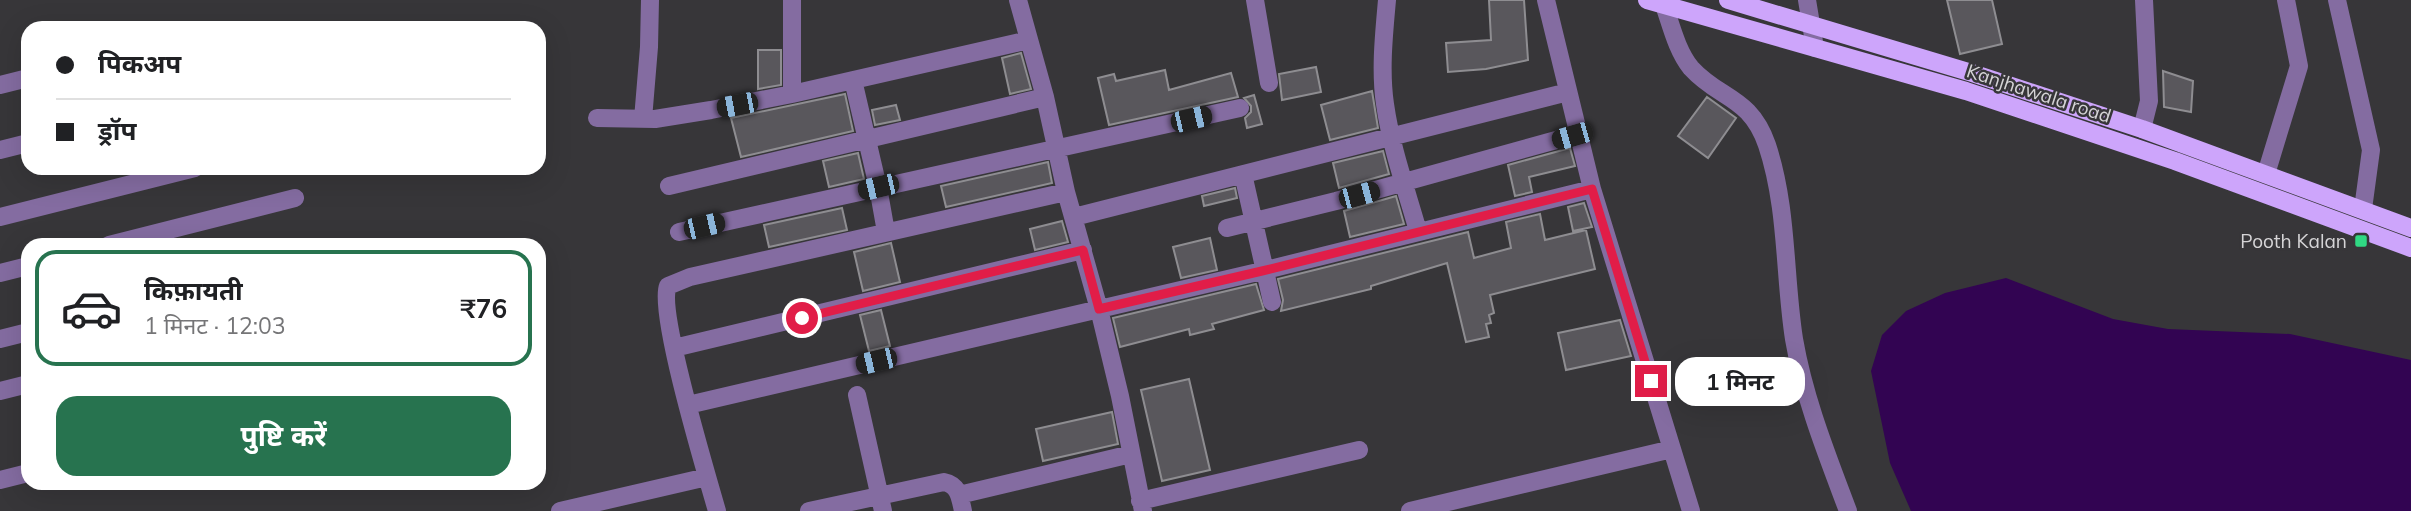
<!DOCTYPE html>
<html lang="hi">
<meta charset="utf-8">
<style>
:root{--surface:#fff;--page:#f2f2f2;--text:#202124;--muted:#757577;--line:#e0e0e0;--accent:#27734f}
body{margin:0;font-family:Mulish,"Noto Sans Devanagari",sans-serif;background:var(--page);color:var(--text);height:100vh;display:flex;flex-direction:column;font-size:26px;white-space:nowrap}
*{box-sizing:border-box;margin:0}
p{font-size:23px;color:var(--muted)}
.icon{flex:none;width:38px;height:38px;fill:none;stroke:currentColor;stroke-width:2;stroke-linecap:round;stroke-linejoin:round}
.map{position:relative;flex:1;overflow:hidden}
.panel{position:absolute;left:21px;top:238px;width:525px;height:252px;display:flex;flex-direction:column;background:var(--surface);border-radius:21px;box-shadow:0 7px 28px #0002}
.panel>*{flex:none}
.top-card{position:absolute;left:21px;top:21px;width:525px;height:154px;border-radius:21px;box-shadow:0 7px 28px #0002;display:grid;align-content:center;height:154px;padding:0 35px;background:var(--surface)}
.end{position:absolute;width:32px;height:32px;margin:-16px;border:9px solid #e11d48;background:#fff;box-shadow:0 0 0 4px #fff}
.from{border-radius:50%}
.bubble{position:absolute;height:49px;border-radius:21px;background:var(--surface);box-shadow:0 7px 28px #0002;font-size:23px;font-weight:700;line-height:49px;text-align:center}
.car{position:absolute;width:21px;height:42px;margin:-21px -10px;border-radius:9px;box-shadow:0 0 5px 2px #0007;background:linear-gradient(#222 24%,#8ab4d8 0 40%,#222 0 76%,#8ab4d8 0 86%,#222 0)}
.top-card b{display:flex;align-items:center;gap:24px;height:66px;font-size:26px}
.top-card b+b{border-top:2px solid var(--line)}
.top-card i{width:18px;height:18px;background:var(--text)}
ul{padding:12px 0 0;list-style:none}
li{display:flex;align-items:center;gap:21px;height:116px;margin:0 14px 10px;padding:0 21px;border:4px solid transparent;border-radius:21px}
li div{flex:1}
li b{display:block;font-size:26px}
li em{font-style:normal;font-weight:700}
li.active{border-color:var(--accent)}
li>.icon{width:63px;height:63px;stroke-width:1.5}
.cta{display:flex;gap:14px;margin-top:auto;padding:14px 35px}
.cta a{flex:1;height:80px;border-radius:21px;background:var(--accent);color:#fff;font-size:28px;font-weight:700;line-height:80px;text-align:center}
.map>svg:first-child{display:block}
.water{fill:#320452}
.building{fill:#59575c;stroke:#8e8d91;stroke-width:2}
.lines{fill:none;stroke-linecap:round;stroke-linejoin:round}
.minor{stroke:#846ca1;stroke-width:18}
.major{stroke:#cda5fb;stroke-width:18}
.route{stroke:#e11d48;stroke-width:9}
.poi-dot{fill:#30d883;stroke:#373639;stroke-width:2.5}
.labels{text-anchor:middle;stroke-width:5;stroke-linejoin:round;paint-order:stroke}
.street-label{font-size:19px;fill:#d5d4d6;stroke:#373639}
.poi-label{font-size:19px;fill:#d5d4d6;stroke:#373639;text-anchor:end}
</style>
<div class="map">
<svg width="2411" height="511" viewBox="0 0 2411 511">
<rect width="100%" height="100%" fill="#373639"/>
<!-- water -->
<path class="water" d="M2006,278L2113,319L2168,329L2290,334L2411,360V511H1911L1890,463L1871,371L1882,335L1906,311L1945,293Z"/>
<!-- building -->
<path class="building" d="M1489,0H1524L1528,60L1486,69L1448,72L1446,43L1491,40Z
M1947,0H1992L2002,44L1960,54Z
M758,50H781V85L758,89Z
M1021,53L1031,89L1010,94L1002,58Z
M1316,67L1321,92L1282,100L1279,74Z
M1165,70L1169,90L1231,73L1238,97L1109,125L1098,78L1114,74L1116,81Z
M2163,71L2193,81L2191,112L2164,107Z
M1372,91L1378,128L1330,140L1321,105Z
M845,94L853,131L741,157L731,118Z
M1254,95L1262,124L1247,128L1245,118L1251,112V106L1244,98Z
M1707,97L1736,118L1708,158L1678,136Z
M896,105L900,120L875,125L872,110Z
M1570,148L1575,166L1529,177L1532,192L1515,196L1508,165Z
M1383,151L1389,174L1339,188L1333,163Z
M858,153L864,179L829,187L823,161Z
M1048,162L1052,183L946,207L941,186Z
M1235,188L1237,198L1204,206L1202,196Z
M1396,196L1404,224L1350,237L1344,211Z
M1584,203L1592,227L1573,231L1568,207Z
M842,208L847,230L769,247L764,225Z
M1540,214L1545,240L1586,230L1595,269L1490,295L1494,313L1489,315L1491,323L1486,324L1489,337L1466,342L1447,263L1371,286V289L1281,311L1283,300L1278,279L1468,232L1474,258L1511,248L1506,222Z
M1062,221L1068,242L1035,250L1030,229Z
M1210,238L1217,270L1181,278L1173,247Z
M891,243L900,282L863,291L854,252Z
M1256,284L1264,310L1212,324L1214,329L1190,335L1189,329L1120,347L1113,318Z
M881,310L890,346L869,351L860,315Z
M1620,320L1631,356L1566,370L1558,333Z
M1189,379L1210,470L1162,481L1141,390Z
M1112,412L1118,444L1043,461L1036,429Z"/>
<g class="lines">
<!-- minor -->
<path class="minor" d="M1018,0L1045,97L1066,192L1099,309L1120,396L1143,511
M1255,0L1269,83
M1387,0C1384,34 1380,70 1385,104C1391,147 1406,189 1418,231
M1546,0L1592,189L1691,511
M1807,0L1815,48
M2337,0L2371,150L2363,209
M1664,5C1671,25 1677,51 1691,68C1720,100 1750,96 1767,145C1788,208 1784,275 1794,339C1804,398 1827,455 1848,511
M853,80L878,187L886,232
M0,85L28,78
M792,94V0
M597,118L655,119L711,110L792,94L1029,40
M643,119L649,47L650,0
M2142,129L2149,101L2144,0
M0,150L28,143
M1243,174L1272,302
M2266,174L2299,66L2286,0
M669,186L1045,97
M0,217L195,168
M1074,217L1568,92
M1227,228L1336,201L1578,134
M679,232L1240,108
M109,245L295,198
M0,273L28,266
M0,339L28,332
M674,348L1083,250
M0,391L28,384
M857,395L883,511
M688,405L1262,271L1592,189
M0,480L28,473
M959,495L1131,454
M1140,501L1359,450
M560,511L707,477
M717,511C707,476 657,310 668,286L690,277L1066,192
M809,511L944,482C959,485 960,498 963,511
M1410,511L1672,449"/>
<!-- major -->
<path class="major" d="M1647,0L1966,91L2175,161L2411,248
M1728,0L1972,73L2142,129L2411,228"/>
</g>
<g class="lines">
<!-- route -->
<path class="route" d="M802,318L1083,250L1099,309L1262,271L1592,189L1651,381"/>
</g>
<!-- markers -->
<rect class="poi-dot" x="2354" y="234" width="14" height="14" rx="3.5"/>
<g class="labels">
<!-- street labels -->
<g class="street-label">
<text transform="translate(2039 93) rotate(18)" y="7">Kanjhawala road</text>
</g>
<!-- poi labels -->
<g class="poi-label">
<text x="2347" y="248">Pooth Kalan</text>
</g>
</g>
</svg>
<i class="end from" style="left:802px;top:318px"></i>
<i class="end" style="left:1651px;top:381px"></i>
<div class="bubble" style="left:1675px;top:357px;width:130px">1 मिनट</div>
<i class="car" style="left:737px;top:105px;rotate:259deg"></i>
<i class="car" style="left:1191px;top:119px;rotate:77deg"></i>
<i class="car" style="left:1572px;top:136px;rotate:254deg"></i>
<i class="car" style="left:878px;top:187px;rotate:257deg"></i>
<i class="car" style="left:1359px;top:195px;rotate:75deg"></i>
<i class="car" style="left:704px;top:226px;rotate:77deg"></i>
<i class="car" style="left:876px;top:361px;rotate:257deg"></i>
<div class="top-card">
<b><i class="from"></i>पिकअप</b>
<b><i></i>ड्रॉप</b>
</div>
<section class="panel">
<ul>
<li class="active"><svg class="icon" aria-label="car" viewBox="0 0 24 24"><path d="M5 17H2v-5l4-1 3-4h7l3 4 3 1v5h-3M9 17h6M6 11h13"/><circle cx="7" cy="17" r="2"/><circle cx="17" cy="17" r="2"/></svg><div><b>किफ़ायती</b><p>1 मिनट · 12:03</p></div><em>₹76</em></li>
</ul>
<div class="cta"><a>पुष्टि करें</a></div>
</section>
</div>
